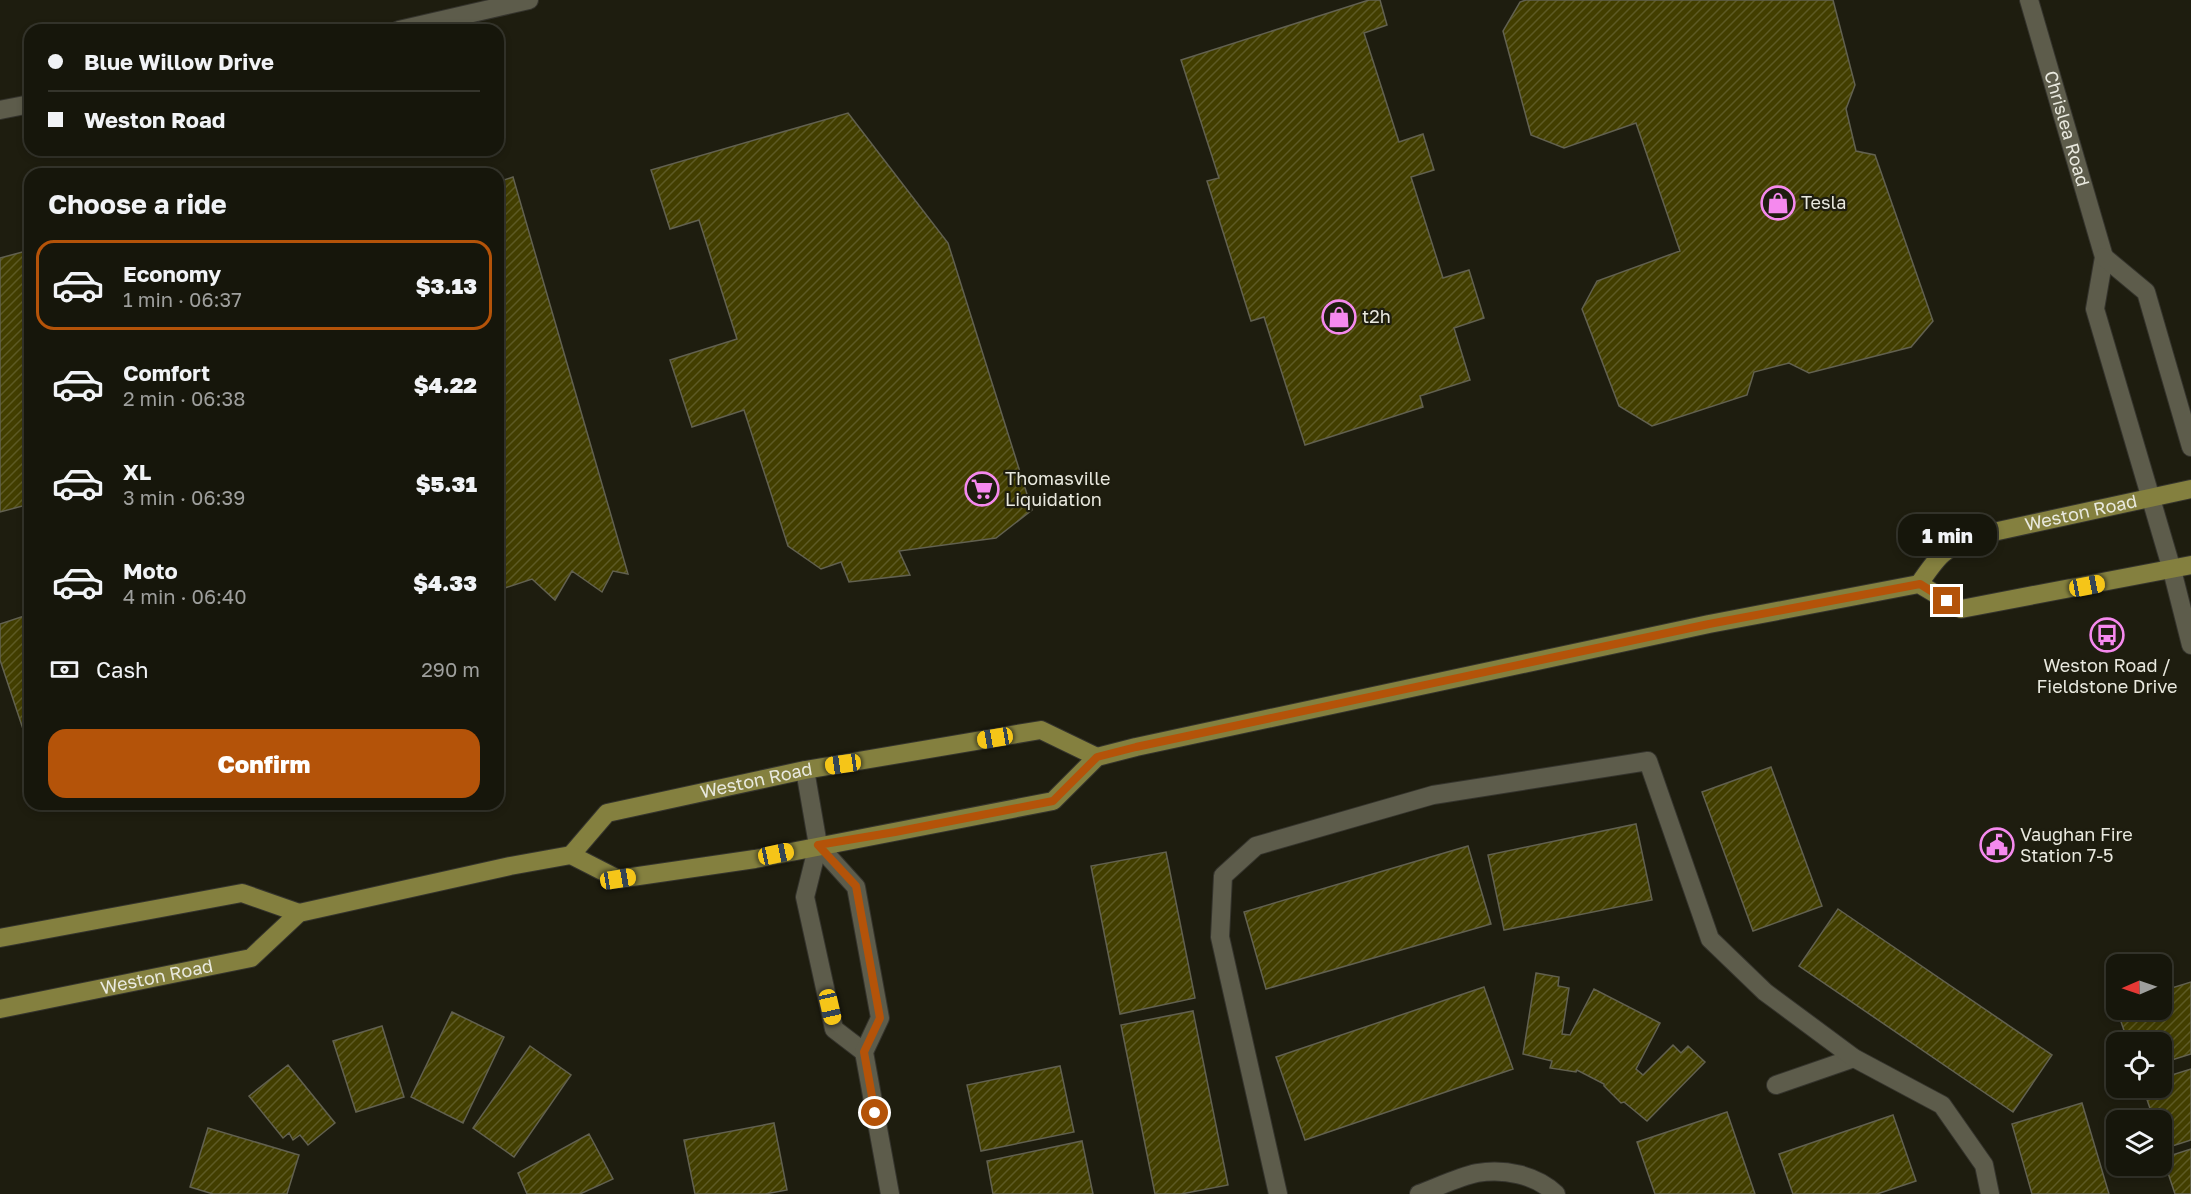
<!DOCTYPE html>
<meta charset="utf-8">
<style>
:root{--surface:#16160b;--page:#232319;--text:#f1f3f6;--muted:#9e9f9d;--line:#35352c;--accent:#b45309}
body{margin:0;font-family:"Golos Text",sans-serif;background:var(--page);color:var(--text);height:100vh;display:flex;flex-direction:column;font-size:22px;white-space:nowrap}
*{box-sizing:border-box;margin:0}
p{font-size:20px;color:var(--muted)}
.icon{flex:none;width:33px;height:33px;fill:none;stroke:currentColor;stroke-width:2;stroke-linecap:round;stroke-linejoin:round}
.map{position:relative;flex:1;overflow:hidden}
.drawer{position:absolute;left:24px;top:168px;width:480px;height:642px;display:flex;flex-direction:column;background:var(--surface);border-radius:18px;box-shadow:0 3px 9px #0003,0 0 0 2px var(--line)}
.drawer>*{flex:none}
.hud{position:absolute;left:24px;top:24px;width:480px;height:132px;border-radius:18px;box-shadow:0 3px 9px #0003,0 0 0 2px var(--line);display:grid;align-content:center;height:132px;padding:0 24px;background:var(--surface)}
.needle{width:39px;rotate:268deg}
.buttons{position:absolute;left:2106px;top:954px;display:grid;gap:12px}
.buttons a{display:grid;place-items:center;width:66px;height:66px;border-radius:12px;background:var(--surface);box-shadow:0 3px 9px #0003,0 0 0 2px var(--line);font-size:30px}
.end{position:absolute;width:27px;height:27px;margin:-14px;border:8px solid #b45309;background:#fff;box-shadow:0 0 0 3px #fff}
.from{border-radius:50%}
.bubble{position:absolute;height:42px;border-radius:18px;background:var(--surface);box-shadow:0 3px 9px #0003,0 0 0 2px var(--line);font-size:20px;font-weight:800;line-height:42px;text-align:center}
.car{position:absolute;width:18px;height:36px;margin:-18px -9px;border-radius:8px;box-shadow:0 0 4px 2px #0007;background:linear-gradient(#f5c518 24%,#345 0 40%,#f5c518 0 76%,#345 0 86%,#f5c518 0)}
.hud b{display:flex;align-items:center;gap:21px;height:57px;font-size:22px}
.hud b+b{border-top:2px solid var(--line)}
.hud i{width:15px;height:15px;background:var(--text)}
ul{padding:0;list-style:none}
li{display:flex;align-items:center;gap:18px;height:90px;margin:0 12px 9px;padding:0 12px;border:3px solid transparent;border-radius:18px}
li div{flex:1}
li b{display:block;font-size:22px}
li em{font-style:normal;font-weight:800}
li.on{border-color:var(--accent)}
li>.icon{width:54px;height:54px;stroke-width:1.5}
h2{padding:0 24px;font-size:27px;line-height:72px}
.pay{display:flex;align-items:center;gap:15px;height:66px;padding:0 24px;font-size:22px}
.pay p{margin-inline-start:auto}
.primary-button{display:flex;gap:12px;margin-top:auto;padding:12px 24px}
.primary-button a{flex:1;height:69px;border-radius:18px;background:var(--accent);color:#fff;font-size:24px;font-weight:800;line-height:69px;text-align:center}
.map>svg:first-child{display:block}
.building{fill:url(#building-hatch);stroke:#626150;stroke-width:1.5}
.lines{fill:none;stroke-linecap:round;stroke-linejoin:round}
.minor-casing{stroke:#35342d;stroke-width:20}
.major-casing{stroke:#35342d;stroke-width:20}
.minor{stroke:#5d5c4b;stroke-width:18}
.major{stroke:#84803f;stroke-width:18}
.route{stroke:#b45309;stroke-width:8}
.labels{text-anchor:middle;stroke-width:4.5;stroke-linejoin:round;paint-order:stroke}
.street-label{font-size:18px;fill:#e9e9df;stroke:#1e1d0f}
.poi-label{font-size:18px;fill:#e9e9df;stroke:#1e1d0f;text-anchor:start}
</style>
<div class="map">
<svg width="2191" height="1194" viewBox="0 0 2191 1194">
<defs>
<pattern id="building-hatch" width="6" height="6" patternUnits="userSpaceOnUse" patternTransform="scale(1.5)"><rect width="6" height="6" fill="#423e00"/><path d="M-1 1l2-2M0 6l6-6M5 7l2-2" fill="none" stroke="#5d5a25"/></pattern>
</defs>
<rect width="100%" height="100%" fill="#1e1d0f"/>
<!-- building -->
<path class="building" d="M1369,0H1380L1387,25L1364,33L1399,142L1423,134L1434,170L1411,177L1443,278L1469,270L1484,318L1454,328L1470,380L1420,396L1423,407L1305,445L1264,317L1251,321L1207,181L1219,178L1181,60Z
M1526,0H1833L1855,85L1846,109L1856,151L1875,155L1933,321L1911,347L1809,373L1789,363L1754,372L1747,395L1652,426L1619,406L1582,309L1597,281L1680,251L1636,123L1564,148L1531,135L1503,31L1520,2Z
M848,113L948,243L1032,510L996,538L899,551L910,575L849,582L841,562L821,569L788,546L744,410L692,427L670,360L737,339L699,220L670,229L651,170Z
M513,177L628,574L613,571L602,592L572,571L555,600L532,579L502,589L498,595V182Z
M30,250V504L0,512V258Z
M30,614V750L0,660V624Z
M1771,767L1822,906L1753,931L1702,792Z
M1636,824L1652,900L1504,930L1488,855Z
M1468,846L1491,924L1266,989L1244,912Z
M1166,852L1195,998L1120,1014L1091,866Z
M1838,909L2052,1055L2013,1112L1799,966Z
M1536,973L1559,977L1558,986L1569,988L1562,1034L1570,1035L1594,989L1660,1023L1636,1069L1643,1075L1673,1045L1681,1053L1688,1046L1705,1062L1647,1121L1624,1102L1621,1103L1604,1086V1084L1577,1070L1576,1072L1550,1068L1552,1061L1523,1054Z
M2191,982V1054L2162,1063V1042H2128L2117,1010H2162V991Z
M1484,987L1513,1069L1305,1140L1276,1057Z
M1193,1011L1228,1185L1181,1194H1155L1121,1025Z
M452,1012L504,1037L463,1123L411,1097Z
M382,1026L404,1097L356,1112L333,1041Z
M530,1046L571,1075L514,1157L473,1128Z
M288,1065L335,1123L308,1145L300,1135L293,1140L289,1133L283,1138L249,1096Z
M1060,1066L1074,1132L981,1151L967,1085Z
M2191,1069V1140L2163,1149L2162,1120H2154L2143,1088H2162V1078Z
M2082,1103L2109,1194H2032L2012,1124Z
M1727,1112L1755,1194H1655L1637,1142Z
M1893,1115L1916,1181L1877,1194H1793L1779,1154Z
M774,1123L787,1190L765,1194H695L684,1140Z
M208,1128L299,1155L287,1194H213L190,1187Z
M589,1134L613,1179L580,1194H527L518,1173Z
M1082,1141L1093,1194H993L987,1161Z
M2191,1149V1194H2175L2163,1158Z"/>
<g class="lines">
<defs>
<g id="minor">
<path id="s1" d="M2029,0L2104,257L2095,309L2172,570L2191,645"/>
<path d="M399,30L529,0"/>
<path d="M0,110L30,104"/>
<path d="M2104,257L2146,292L2191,447"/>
<path d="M805,770L818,845L805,897L834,1029L864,1052"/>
<path d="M818,845L856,887L880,1018L864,1052L890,1194"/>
<path d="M1776,1085L1854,1058"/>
<path d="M1278,1194L1220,937L1223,876L1256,846L1433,795L1648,761L1710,939L1765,992L1854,1058L1942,1105L1984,1165L1990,1194"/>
<path d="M1419,1194C1438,1187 1458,1177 1477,1173C1504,1168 1536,1175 1556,1194"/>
</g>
<g id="major">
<path id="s2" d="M1919,584C1938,556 1943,549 1975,536L2191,489"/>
<path id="s3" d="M571,855L607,813L805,770L1041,730L1097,757"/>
<path d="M0,938L242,893L299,913"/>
<path id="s4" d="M0,1009L251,958L299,913L510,866L571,855L618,879L755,859L1053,801L1097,757L1136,747L1709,624L1919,584L1961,609L2191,565"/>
</g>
</defs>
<!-- minor casing -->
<use href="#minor" class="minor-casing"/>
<!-- major casing -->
<use href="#major" class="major-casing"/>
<!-- minor -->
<use href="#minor" class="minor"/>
<!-- major -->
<use href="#major" class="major"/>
</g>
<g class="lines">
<!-- route -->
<path class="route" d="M875,1113L864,1052L880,1018L856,886L818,845L895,832L1053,801L1097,757L1136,747L1709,624L1920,584L1947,601"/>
</g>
<!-- icons -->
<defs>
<symbol id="shop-ring" viewBox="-11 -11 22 22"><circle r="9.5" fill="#1e1d0f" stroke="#f589ee" stroke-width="1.5"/><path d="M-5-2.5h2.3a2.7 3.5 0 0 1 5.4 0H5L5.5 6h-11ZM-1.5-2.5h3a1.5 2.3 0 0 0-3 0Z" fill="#f589ee"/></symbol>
<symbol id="supermarket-ring" viewBox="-11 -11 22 22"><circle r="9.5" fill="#1e1d0f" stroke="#f589ee" stroke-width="1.5"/><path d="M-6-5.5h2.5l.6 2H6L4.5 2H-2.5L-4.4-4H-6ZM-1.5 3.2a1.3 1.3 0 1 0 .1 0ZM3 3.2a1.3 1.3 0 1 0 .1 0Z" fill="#f589ee"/></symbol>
<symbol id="bus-ring" viewBox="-11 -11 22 22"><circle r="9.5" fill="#1e1d0f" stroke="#f589ee" stroke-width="1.5"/><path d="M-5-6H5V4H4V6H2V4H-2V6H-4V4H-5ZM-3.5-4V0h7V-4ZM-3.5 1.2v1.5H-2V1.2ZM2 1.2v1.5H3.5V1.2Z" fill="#f589ee"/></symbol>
<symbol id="civic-ring" viewBox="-11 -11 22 22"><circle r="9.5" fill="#1e1d0f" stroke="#f589ee" stroke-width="1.5"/><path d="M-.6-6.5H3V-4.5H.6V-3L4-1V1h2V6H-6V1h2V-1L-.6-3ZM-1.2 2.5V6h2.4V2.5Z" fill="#f589ee"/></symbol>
</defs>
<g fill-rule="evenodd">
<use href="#shop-ring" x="1759" y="184" width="38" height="38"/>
<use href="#shop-ring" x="1320" y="298" width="38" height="38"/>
<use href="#supermarket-ring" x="963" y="470" width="38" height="38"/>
<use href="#bus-ring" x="2088" y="616" width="38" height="38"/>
<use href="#civic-ring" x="1978" y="826" width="38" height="38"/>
</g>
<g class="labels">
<!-- street labels -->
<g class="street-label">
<text dy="6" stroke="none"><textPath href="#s1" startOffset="134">Chrislea Road</textPath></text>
<text dy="6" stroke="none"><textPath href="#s2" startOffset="184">Weston Road</textPath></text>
<text dy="6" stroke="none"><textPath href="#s3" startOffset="208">Weston Road</textPath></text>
<text dy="6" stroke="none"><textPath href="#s4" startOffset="160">Weston Road</textPath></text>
</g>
<!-- poi labels -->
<g class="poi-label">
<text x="1801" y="209">Tesla</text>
<text x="1362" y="323">t2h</text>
<text x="1005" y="485">Thomasville<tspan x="1005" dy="21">Liquidation</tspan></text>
<text x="2107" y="672" text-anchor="middle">Weston Road /<tspan x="2107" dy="21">Fieldstone Drive</tspan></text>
<text x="2020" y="841">Vaughan Fire<tspan x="2020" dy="21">Station 7-5</tspan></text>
</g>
</g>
</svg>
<div class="buttons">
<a><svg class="needle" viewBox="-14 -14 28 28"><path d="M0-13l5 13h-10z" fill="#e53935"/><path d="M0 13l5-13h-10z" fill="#9e9f9d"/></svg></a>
<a><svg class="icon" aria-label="locate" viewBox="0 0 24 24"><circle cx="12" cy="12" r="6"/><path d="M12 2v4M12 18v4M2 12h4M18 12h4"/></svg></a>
<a><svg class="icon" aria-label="layers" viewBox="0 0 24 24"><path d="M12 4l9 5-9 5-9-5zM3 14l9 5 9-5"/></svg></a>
</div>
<i class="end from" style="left:875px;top:1113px"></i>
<i class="end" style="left:1947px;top:601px"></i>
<div class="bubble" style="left:1898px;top:514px;width:99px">1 min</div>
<i class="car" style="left:2087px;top:586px;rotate:79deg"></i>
<i class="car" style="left:995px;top:738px;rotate:260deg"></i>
<i class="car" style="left:843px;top:764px;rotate:262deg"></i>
<i class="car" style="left:776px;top:854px;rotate:78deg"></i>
<i class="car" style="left:618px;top:879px;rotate:81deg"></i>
<i class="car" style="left:830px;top:1007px;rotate:167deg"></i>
<div class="hud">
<b><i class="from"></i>Blue Willow Drive</b>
<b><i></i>Weston Road</b>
</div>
<section class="drawer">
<h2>Choose a ride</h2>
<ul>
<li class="on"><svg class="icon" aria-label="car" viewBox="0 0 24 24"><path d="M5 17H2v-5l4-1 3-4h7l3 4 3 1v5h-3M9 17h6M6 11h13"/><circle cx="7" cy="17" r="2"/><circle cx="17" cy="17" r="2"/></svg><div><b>Economy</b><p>1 min · 06:37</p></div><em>$3.13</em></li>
<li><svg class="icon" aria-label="car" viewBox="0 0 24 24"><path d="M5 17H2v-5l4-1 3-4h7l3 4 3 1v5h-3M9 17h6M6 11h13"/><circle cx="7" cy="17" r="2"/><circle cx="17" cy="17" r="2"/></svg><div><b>Comfort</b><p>2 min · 06:38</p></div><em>$4.22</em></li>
<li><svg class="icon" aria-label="car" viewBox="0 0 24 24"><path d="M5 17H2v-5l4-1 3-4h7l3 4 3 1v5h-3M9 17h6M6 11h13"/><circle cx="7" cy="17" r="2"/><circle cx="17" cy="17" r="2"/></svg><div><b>XL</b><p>3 min · 06:39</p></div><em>$5.31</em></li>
<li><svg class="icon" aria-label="car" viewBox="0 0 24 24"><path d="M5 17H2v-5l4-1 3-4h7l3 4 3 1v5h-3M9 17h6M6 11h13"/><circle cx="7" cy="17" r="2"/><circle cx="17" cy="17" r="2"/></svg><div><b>Moto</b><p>4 min · 06:40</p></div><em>$4.33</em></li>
</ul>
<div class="pay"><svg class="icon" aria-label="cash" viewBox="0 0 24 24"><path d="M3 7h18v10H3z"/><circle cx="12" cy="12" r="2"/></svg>Cash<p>290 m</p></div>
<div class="primary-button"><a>Confirm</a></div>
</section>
</div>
